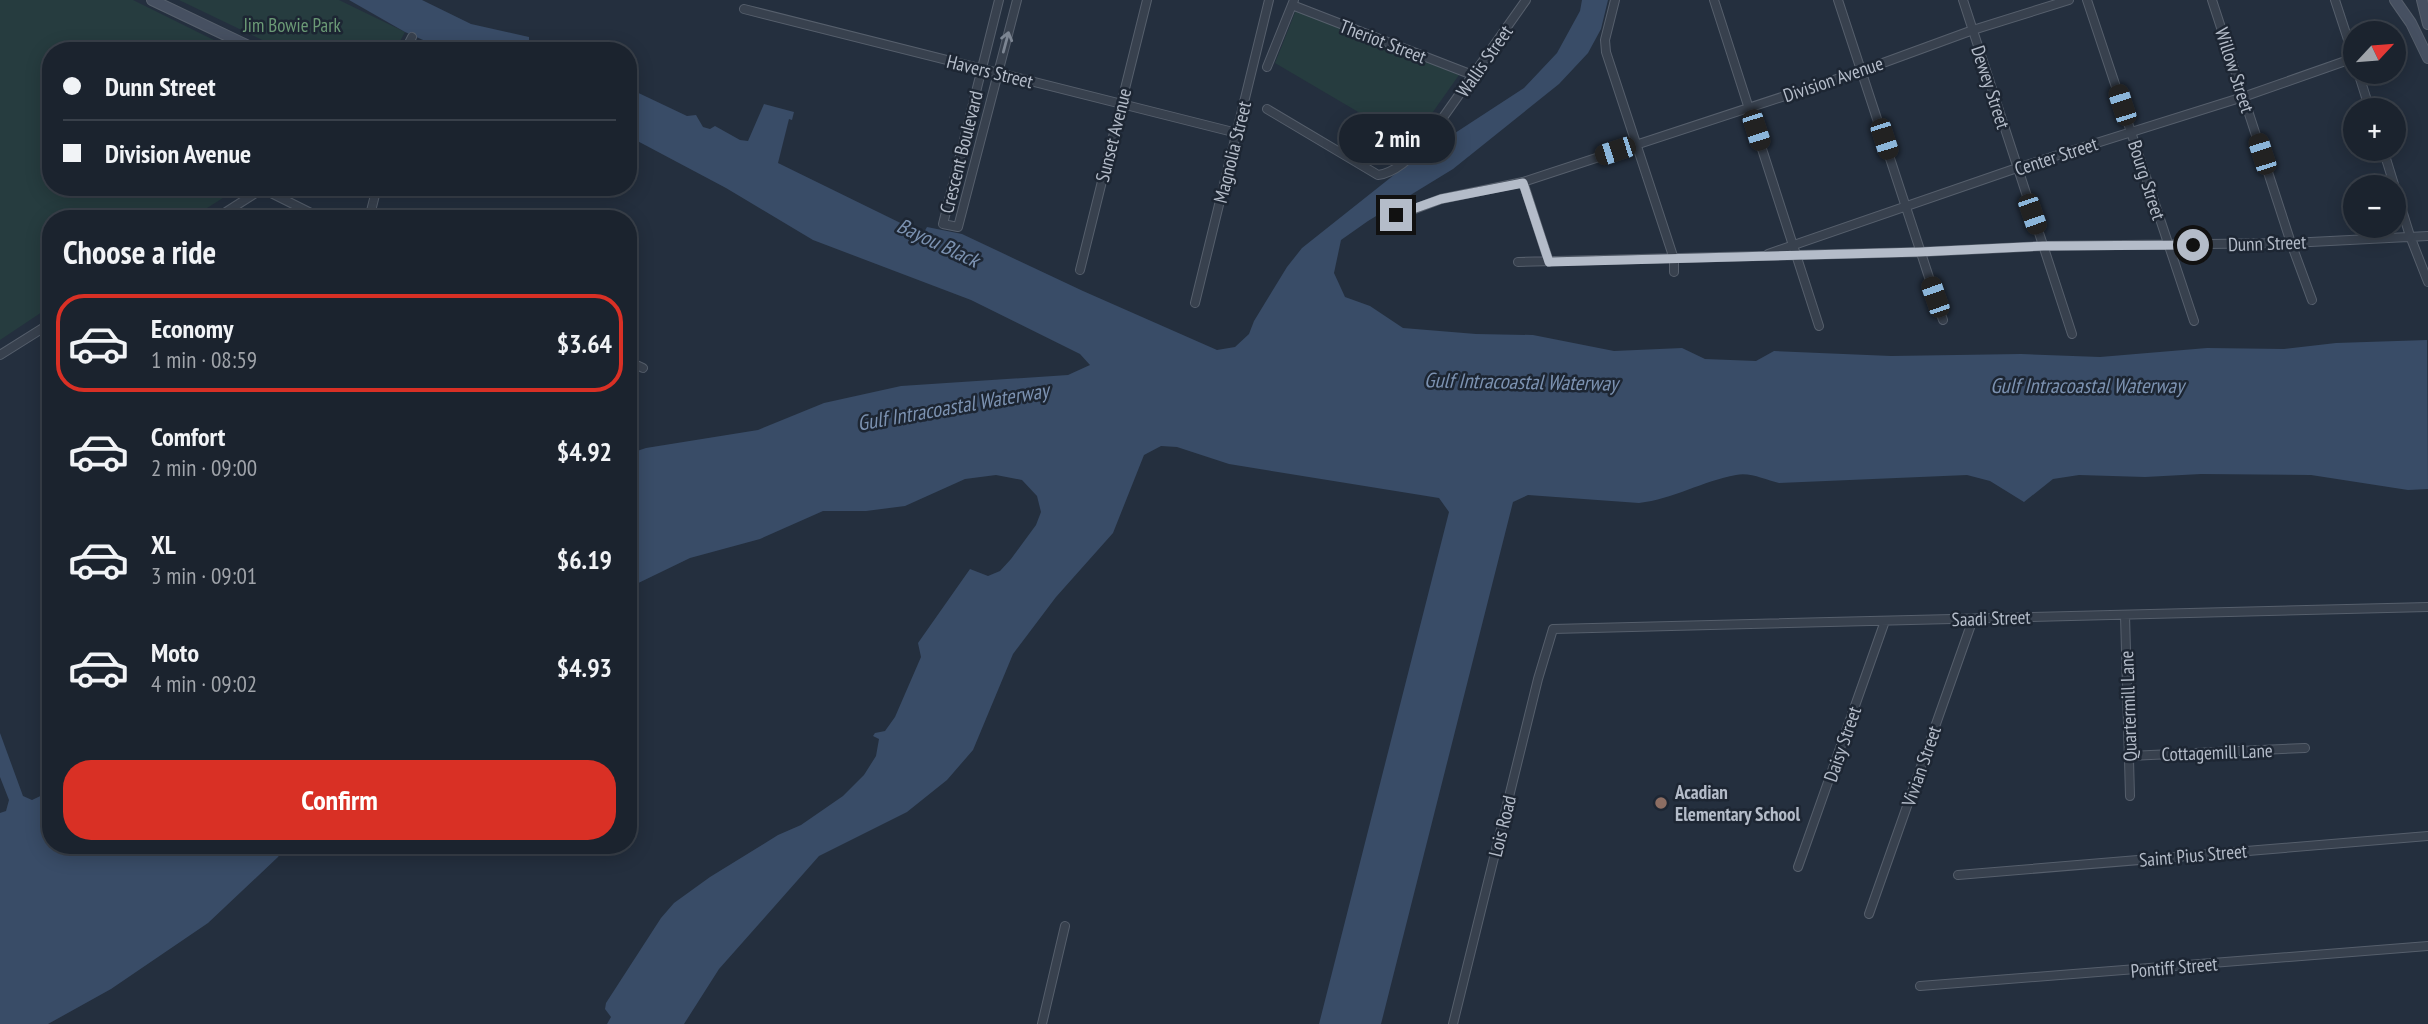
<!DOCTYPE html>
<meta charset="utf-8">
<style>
:root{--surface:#1b232e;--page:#242b36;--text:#f1f3f6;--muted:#a0a4aa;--line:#39404a;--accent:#d93025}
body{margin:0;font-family:"PT Sans Narrow",sans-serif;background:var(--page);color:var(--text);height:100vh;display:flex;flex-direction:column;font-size:26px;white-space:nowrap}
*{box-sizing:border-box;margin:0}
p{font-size:23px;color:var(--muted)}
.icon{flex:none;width:38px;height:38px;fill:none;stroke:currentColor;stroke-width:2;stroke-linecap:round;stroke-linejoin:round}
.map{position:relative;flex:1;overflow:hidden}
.drawer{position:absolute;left:42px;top:210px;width:595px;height:644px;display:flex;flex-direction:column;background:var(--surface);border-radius:28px;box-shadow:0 4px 18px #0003,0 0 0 2px var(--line)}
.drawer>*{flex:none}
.guide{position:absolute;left:42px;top:42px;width:595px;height:154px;border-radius:28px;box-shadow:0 4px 18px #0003,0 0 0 2px var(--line);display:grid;align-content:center;height:154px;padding:0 21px;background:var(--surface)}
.needle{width:46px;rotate:64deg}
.fabs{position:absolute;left:2343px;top:21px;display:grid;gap:14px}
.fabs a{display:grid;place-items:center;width:63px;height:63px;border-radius:50%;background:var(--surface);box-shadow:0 4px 18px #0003,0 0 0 2px var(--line);font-size:35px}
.end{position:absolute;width:32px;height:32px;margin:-16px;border:9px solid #b4bcc9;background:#111;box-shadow:0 0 0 4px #111}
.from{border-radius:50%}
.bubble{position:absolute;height:49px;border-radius:24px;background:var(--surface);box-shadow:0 4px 18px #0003,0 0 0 2px var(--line);font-size:23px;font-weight:600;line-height:49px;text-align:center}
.car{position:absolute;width:21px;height:42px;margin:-21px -10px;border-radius:9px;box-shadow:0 0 5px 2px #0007;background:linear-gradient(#222 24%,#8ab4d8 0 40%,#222 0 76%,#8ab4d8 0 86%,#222 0)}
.guide b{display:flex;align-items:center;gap:24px;height:66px;font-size:26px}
.guide b+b{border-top:2px solid var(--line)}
.guide i{width:18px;height:18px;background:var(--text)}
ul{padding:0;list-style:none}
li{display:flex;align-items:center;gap:21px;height:98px;margin:0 14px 10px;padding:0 7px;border:4px solid transparent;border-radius:28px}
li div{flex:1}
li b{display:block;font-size:26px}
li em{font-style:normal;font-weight:600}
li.selected{border-color:var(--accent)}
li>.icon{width:63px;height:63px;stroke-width:1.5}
h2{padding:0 21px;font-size:32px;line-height:84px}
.primary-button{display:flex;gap:14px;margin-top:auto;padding:14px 21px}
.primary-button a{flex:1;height:80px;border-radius:28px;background:var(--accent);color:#fff;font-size:28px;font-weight:600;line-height:80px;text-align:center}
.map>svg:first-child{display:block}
.green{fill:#263c3f}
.water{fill:#394c67}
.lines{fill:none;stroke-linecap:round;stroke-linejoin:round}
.street-casing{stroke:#565f6c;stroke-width:10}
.secondary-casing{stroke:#565f6c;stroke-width:12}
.street{stroke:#38414e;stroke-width:8}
.secondary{stroke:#465061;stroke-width:10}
.oneway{stroke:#7c8592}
.route{stroke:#b4bcc9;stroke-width:9}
.education-dot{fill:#8d6e63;stroke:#1d2633;stroke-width:2.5}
.labels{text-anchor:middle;stroke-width:5;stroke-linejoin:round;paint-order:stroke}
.park-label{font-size:19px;fill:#6b9a76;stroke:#1d2633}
.street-label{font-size:19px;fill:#b4bcc9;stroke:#1d2633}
.poi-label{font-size:19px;font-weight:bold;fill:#b4bcc9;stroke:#1d2633;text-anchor:start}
.water-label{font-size:21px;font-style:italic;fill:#7c92b1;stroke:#1d2633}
</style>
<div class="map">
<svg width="2428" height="1024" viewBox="0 0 2428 1024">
<rect width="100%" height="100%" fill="#242f3e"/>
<!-- green -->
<path class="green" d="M0,0H133L236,51H51V187H240L190,219H51V306L0,340Z
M179,0H339L405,32L395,51H285Z
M1296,10L1459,75L1411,143L1275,63Z"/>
<!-- water -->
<path class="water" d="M349,0H422L471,24L529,37V41L562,51H448L405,32Z
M1582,0H1608L1601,29L1588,53L1559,84L1453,169L1368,221L1341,240L1334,273L1345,297L1370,306L1403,328L1476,334L1533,335L1614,351L1682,348L1705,359L1756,361L1774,351L1891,356L2021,354L2100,357L2207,348L2284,349L2336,343L2427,340L2428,489L2408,490L2311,475L2201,474L2145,477L2079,475L2053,479L2024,502L1990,481L1967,475L1779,483C1765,480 1751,472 1736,475C1703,481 1673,499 1639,503L1528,495L1513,502L1381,1024H1319L1449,512L1439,498L1229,464L1177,447L1161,446L1144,455L1113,533L1056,597L1013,654L973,750L947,780L907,812L819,856L719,969L684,1024H607L611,1017L605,1009L606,1003L661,918L674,903L710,877L778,835L801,825L843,796L864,775L876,756L879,739L873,736L875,733L885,731L895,717L921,657L918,643L970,569L988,576L1000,571L1011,559L1036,525L1041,512L1037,496L1022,480L996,475L965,479L905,506L866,511H823L760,539L690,558L628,588V454L646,448L758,430L824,403L901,386L1068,375L1090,365L1080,354L971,300L813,240L726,188L628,136V88L687,116L696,115L703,127L710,129L715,126L740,140L748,141L764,104L794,112L792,120L789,119L778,163L923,234L927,227L962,234L1083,291L1217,350L1235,347L1249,334L1254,321L1287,267L1302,248L1409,163L1524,88L1557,53L1580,11Z
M0,733L23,796L32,800L51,791V845H286L278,857L208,923L111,989L48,1024H0V813L6,811L9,800L0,777Z"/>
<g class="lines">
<defs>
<path id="street" d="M999,0L943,224L958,227L1017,0
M1615,0L1605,40L1606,52L1674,259V272
M1714,0L1819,326
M1838,0L1943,320
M1963,0L2072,334
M2087,0L2194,321
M2212,0L2291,243L2312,300
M2335,0L2356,64
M1292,5L1475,76
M744,9L1237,133
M405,51L412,37
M1267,67L1294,0
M2358,72L2370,110
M1267,109L1378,175C1396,173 1413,155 1425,143L1526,0
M2383,149L2410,236L2428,282
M1523,182L1549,262
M263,189L323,219
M1396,216L1441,199L1523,182L1861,71L1973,30L2069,0
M215,219L265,187
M369,219L377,187
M1768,254L2017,168L2243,97L2354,58
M1518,262L1920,252L2043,246L2291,243L2428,236
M1080,270L1147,0
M1195,303L1269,0
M0,355L51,323
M628,361L643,368
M2125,615L2130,796
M2129,756L2305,748
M1798,867L1885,621
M1958,875L2428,836
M1869,914L1973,619
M1920,986L2428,946
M1042,1024L1065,926
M1453,1024L1538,679L1553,629L2428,607"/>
<path id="secondary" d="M152,0L259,51
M2395,0L2411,23L2428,58
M2422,0L2428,24"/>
</defs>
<!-- street casing -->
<use href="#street" class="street-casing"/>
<!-- secondary casing -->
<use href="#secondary" class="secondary-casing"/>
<!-- street -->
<use href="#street" class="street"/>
<!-- secondary -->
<use href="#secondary" class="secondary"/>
</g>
<!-- one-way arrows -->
<defs><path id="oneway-shaft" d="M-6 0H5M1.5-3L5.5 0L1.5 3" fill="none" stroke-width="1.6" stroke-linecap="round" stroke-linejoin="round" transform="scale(1.75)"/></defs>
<use class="oneway" href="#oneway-shaft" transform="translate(1006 42) rotate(-75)"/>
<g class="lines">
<!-- route -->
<path class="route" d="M1396,215L1441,199L1523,183L1549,262L1920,252L2043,246L2193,245"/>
</g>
<!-- markers -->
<circle class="education-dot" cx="1661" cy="803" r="7"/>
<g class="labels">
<!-- park labels -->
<g class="park-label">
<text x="292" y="32">Jim Bowie Park</text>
</g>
<!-- street labels -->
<g class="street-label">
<text transform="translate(1383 41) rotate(21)" y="7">Theriot Street</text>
<text transform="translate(1484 61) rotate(-55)" y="7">Wallis Street</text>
<text transform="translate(2235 70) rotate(72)" y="7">Willow Street</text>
<text transform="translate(990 71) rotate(14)" y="7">Havers Street</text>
<text transform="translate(1833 79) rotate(-19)" y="7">Division Avenue</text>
<text transform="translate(1991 87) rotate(72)" y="7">Dewey Street</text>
<text transform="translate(1113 135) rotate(-76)" y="7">Sunset Avenue</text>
<text transform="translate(961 152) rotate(-76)" y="7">Crescent Boulevard</text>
<text transform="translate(1232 152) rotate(-76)" y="7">Magnolia Street</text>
<text transform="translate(2056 156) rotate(-18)" y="7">Center Street</text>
<text transform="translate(2147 180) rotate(72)" y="7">Bourg Street</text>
<text transform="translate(2267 243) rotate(-2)" y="7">Dunn Street</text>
<text transform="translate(1991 618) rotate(-2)" y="7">Saadi Street</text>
<text transform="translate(2128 706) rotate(-92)" y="7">Quartermill Lane</text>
<text transform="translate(1842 744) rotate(-71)" y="7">Daisy Street</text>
<text transform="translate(2217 752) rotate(-2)" y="7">Cottagemill Lane</text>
<text transform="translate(1921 766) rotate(-71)" y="7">Vivian Street</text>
<text transform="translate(1502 826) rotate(-76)" y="7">Lois Road</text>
<text transform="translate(2193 855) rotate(-5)" y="7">Saint Pius Street</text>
<text transform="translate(2174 967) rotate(-5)" y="7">Pontiff Street</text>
</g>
<!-- poi labels -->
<g class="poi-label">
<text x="1675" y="799">Acadian<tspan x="1675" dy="22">Elementary School</tspan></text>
</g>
<!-- water labels -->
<g class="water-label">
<text transform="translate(938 243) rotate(25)" y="7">Bayou Black</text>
<text transform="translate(1521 382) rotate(1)" y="7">Gulf Intracoastal Waterway</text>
<text x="2087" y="393">Gulf Intracoastal Waterway</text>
<text transform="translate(953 407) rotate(-10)" y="7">Gulf Intracoastal Waterway</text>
</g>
</g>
</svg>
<div class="fabs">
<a><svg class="needle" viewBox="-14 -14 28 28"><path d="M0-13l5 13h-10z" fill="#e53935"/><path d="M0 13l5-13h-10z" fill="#a0a4aa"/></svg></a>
<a>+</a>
<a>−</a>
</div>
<i class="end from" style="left:2193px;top:245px"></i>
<i class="end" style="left:1396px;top:215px"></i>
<div class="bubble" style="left:1339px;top:114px;width:116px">2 min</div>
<i class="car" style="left:2122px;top:105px;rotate:342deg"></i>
<i class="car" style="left:1756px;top:130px;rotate:162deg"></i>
<i class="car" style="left:1884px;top:139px;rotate:162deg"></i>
<i class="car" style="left:1615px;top:151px;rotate:252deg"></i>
<i class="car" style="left:2262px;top:154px;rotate:342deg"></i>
<i class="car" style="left:2032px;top:214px;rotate:161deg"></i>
<i class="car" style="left:1935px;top:297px;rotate:341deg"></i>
<div class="guide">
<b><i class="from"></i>Dunn Street</b>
<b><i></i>Division Avenue</b>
</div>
<section class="drawer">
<h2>Choose a ride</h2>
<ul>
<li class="selected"><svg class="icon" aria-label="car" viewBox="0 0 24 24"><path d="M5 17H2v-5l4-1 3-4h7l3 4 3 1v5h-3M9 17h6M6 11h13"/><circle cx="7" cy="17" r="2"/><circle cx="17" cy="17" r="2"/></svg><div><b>Economy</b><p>1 min · 08:59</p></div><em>$3.64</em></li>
<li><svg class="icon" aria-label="car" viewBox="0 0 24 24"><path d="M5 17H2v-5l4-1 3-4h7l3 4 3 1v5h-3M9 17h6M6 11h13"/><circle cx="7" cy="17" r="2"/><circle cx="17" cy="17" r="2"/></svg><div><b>Comfort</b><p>2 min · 09:00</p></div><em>$4.92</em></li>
<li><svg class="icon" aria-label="car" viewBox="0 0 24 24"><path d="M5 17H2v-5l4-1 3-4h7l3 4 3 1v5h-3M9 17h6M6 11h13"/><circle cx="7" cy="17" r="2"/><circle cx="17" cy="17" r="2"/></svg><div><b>XL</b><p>3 min · 09:01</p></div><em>$6.19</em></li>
<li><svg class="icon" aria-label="car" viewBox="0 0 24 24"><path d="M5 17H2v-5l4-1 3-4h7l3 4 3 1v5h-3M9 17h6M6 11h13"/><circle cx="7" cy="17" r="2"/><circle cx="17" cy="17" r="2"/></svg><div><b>Moto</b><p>4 min · 09:02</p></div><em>$4.93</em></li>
</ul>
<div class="primary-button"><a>Confirm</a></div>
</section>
</div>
